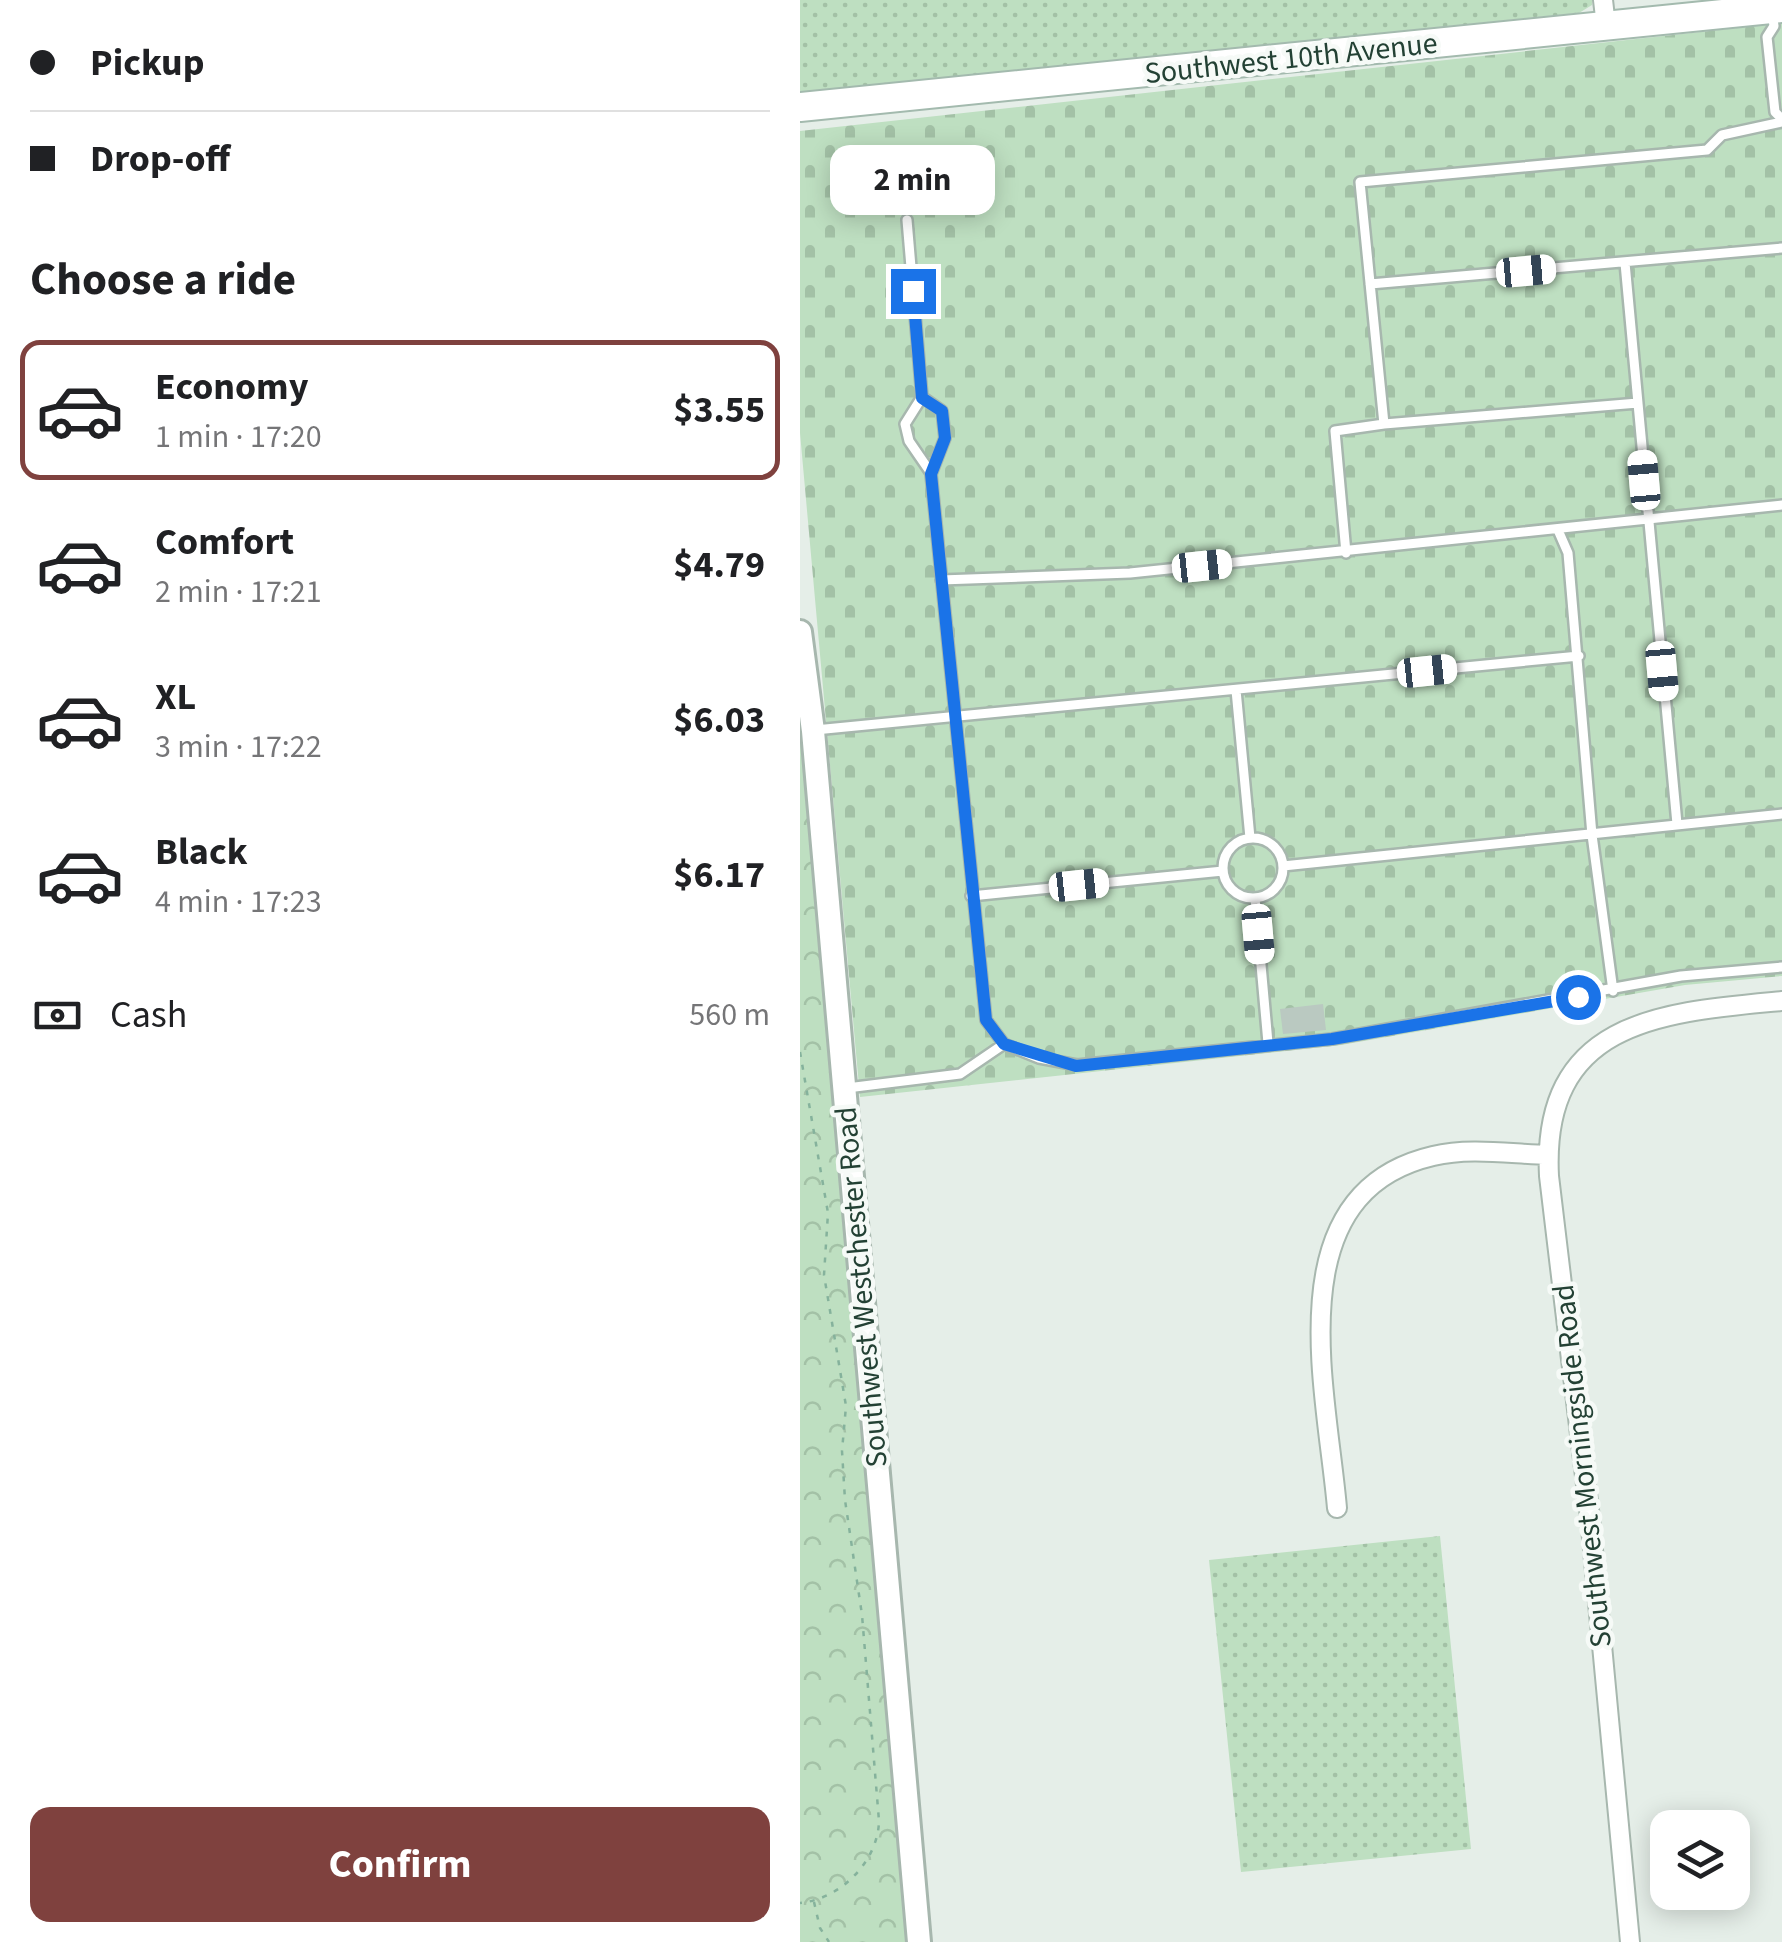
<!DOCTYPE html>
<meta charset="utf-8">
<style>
:root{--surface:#fff;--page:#f6f6f6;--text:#202124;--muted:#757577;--line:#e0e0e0;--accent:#7f413e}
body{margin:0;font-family:"Source Sans 3",sans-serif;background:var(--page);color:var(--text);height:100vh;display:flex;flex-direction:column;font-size:38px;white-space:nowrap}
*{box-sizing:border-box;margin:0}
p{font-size:32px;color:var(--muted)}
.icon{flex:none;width:55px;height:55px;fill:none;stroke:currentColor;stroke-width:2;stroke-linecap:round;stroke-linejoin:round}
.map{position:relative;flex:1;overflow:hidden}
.details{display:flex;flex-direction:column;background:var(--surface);width:800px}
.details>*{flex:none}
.guide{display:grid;align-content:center;height:220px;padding:0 30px;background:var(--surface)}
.buttons{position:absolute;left:850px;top:1810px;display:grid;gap:20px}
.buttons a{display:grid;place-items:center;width:100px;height:100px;border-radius:20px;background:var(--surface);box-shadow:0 5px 25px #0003;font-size:50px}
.end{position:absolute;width:45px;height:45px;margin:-22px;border:12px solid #1a73e8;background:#fff;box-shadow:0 0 0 5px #fff}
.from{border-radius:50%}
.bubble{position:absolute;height:70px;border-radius:20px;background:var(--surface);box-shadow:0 5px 25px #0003;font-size:32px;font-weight:700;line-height:70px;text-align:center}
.car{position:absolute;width:30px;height:60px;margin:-30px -15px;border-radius:12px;box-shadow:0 0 8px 2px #0007;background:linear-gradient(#fff 24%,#345 0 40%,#fff 0 76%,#345 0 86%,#fff 0)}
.guide b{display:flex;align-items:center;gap:35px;height:95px;font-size:38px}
.guide b+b{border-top:2px solid var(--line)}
.guide i{width:25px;height:25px;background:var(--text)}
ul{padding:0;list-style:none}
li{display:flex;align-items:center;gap:30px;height:140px;margin:0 20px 15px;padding:0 10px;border:5px solid transparent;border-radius:20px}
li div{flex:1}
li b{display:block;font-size:38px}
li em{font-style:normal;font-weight:700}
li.current{border-color:var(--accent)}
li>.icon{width:90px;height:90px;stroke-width:1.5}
h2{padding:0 30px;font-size:45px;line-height:120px}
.pay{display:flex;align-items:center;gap:25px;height:110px;padding:0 30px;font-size:38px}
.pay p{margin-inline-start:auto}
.primary-button{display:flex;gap:20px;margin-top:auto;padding:20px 30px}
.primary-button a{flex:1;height:115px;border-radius:20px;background:var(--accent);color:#fff;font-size:40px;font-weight:700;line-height:115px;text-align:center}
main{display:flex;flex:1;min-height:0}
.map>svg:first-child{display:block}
.grass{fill:url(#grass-dots)}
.cemetery{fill:url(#cemetery-stones)}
.park{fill:url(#park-crowns)}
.building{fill:#bac9c1}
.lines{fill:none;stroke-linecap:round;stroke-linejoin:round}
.service-casing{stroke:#a7b7ae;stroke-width:14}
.minor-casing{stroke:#a7b7ae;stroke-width:22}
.tertiary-casing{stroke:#a7b7ae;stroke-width:28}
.secondary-casing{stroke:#a3baae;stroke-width:32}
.path{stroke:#85b29c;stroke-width:2.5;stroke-dasharray:5 8;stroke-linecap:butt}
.service{stroke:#fff;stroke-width:9}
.minor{stroke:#fff;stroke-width:18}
.tertiary{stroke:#fff;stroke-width:22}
.secondary{stroke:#fff;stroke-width:28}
.route{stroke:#1a73e8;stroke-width:12}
.labels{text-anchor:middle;stroke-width:9;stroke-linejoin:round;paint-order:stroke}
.street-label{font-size:30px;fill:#234134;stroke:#f6faf7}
</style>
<main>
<section class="details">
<div class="guide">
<b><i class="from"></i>Pickup</b>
<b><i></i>Drop-off</b>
</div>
<h2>Choose a ride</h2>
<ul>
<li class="current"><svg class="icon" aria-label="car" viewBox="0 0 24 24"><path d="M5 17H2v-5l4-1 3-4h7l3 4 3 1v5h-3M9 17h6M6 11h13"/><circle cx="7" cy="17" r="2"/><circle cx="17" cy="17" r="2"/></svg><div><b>Economy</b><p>1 min · 17:20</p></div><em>$3.55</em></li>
<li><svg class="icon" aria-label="car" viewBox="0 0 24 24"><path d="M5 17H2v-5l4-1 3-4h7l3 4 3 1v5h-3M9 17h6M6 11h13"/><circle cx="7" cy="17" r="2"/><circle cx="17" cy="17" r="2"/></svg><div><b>Comfort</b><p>2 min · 17:21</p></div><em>$4.79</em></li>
<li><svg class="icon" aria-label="car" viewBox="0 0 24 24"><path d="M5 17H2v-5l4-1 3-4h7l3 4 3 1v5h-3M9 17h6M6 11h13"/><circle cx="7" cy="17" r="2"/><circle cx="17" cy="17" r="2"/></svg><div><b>XL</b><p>3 min · 17:22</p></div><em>$6.03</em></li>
<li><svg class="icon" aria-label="car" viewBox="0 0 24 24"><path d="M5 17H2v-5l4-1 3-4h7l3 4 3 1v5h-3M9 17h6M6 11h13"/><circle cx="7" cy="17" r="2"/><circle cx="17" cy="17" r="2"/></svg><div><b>Black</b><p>4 min · 17:23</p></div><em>$6.17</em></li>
</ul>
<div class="pay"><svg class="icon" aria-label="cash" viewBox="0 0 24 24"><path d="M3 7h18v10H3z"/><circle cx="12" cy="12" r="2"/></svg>Cash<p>560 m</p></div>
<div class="primary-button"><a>Confirm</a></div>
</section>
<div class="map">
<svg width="982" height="1942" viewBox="0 0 982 1942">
<defs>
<pattern id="grass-dots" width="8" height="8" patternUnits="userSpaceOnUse" patternTransform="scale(2.5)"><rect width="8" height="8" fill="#bedfc1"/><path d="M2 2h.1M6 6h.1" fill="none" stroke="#a3c1a6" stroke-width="1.8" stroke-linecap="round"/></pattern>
<pattern id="cemetery-stones" width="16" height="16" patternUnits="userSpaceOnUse" patternTransform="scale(2.5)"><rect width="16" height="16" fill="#bedfc1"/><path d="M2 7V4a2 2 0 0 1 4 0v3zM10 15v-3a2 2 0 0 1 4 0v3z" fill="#a3c1a6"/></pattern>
<pattern id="park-crowns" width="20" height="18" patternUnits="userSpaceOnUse" patternTransform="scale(2.5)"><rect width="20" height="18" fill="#bedfc1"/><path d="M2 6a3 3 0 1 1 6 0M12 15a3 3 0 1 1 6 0" fill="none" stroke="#a3c1a6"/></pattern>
</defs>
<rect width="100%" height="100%" fill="#e5eee8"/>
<!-- grass -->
<path class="grass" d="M0,0H792V5L779,13L0,92Z
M640,1536L671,1849L441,1872L409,1560Z"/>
<!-- cemetery -->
<path class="cemetery" d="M982,23V976L885,985L541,1045L60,1097L0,433V131Z"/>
<!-- park -->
<path class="park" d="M0,729L16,897L111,1942H0Z"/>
<!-- building -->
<path class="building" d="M523,1004L526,1030L483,1034L480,1009Z"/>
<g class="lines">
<defs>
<path id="service" d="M972,12L974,26L967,37L975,112L982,119
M107,220L122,397L105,424L109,441L131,473
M825,263L877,824
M570,284L982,248
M122,397L142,411L145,438L131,474L186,1020L204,1044L239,1058L277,1065L532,1039L881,976L982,967
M584,424L838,403
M758,530L768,553L792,835L813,991
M546,553L535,431L584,424L560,182L907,150L922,135L982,122
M141,580L330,573L982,505
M436,690L450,838
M15,730L779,656
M423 868a30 30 0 1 1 60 0a30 30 0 1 1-60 0Z
M483,866L982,814
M171,896L423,871
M455,898L468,1043
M47,1088L160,1074L204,1044"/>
<path id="minor" d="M803,0L806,26
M537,1508C527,1391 474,1193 633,1156C670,1147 710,1154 748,1155
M830,1942L790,1518L749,1176C741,1019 864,1012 982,1001"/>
<path id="tertiary" d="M0,632L13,731L119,1942"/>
<path id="secondary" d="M0,107L982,8"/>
</defs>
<!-- service casing -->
<use href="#service" class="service-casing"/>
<!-- minor casing -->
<use href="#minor" class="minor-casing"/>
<!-- tertiary casing -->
<use href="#tertiary" class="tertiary-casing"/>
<!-- secondary casing -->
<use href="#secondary" class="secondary-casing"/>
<!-- path -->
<path class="path" d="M0,1052L28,1213L24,1275L46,1406L42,1451L45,1500L62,1615L79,1821C78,1861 41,1899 0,1903
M14,1902L20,1928L29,1942"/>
<!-- service -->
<use href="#service" class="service"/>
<!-- minor -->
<use href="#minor" class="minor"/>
<!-- tertiary -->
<use href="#tertiary" class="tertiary"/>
<!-- secondary -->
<use href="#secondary" class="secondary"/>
</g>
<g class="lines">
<!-- route -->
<path class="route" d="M113,291L122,398L142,411L145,438L131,474L138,544L186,1020L204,1044L276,1066L532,1039L778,997"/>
</g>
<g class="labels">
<!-- street labels -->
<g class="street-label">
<text transform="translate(491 58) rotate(-6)" y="10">Southwest 10th Avenue</text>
<text transform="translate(61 1287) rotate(-95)" y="10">Southwest Westchester Road</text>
<text transform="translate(782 1466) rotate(-96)" y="10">Southwest Morningside Road</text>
</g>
</g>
</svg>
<div class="buttons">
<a><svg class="icon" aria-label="layers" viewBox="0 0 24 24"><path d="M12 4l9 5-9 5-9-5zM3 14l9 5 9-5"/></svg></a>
</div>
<i class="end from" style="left:778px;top:997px"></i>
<i class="end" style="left:113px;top:291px"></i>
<div class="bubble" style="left:30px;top:145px;width:165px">2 min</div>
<i class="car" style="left:726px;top:271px;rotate:85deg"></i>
<i class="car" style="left:844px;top:480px;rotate:355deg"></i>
<i class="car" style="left:402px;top:566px;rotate:84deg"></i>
<i class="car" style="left:627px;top:671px;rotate:84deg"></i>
<i class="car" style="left:862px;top:671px;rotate:175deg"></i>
<i class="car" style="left:279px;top:885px;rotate:84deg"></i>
<i class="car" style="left:458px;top:934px;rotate:175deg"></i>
</div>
</main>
